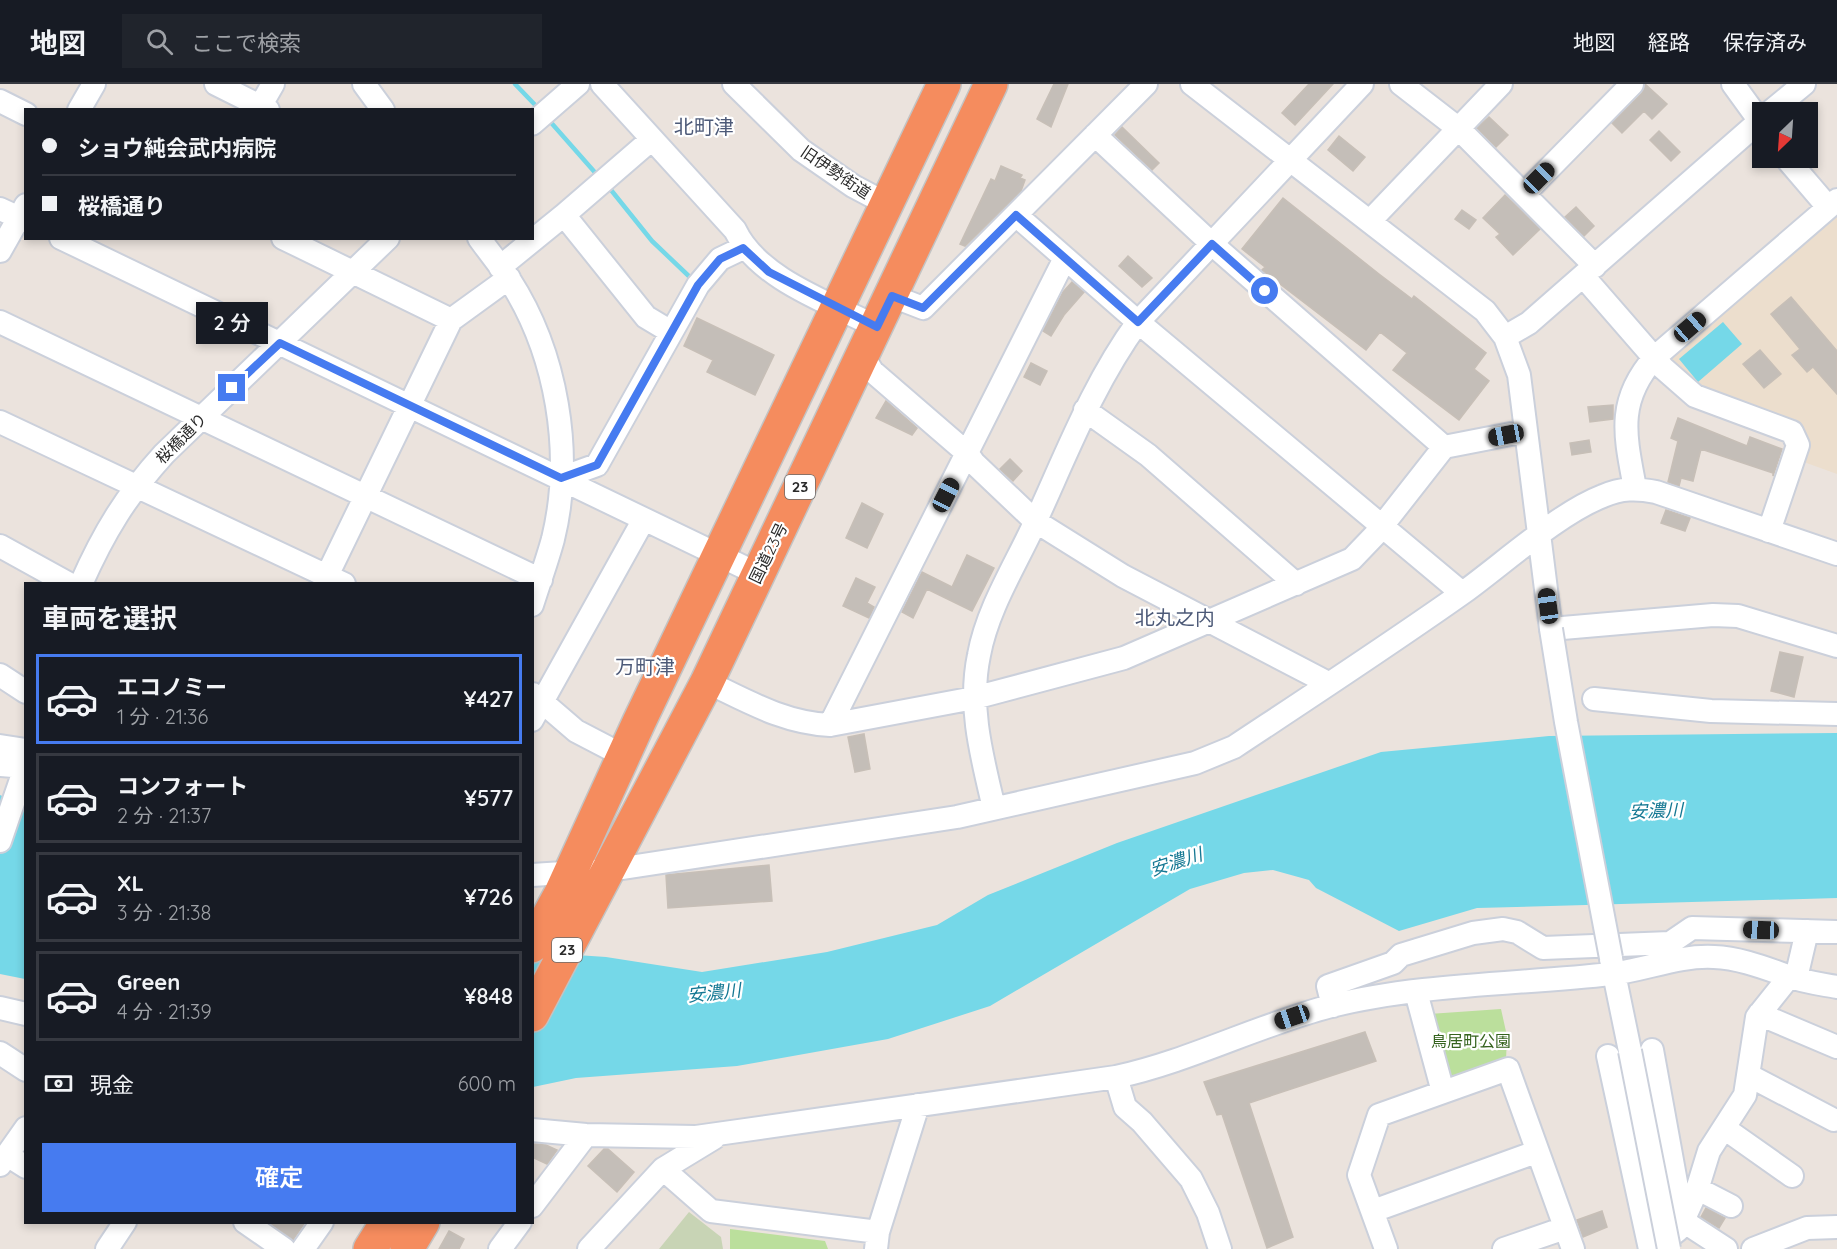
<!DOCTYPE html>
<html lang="ja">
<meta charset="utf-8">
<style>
:root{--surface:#171b24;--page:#20242c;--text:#f1f3f6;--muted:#9ea1a6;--line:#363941;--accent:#467bf0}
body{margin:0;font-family:Quicksand,"Noto Sans JP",sans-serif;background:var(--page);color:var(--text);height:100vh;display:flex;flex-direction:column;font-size:22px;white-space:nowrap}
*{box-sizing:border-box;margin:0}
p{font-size:20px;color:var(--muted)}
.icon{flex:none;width:33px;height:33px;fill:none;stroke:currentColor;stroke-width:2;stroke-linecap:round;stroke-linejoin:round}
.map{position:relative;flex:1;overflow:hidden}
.details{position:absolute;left:24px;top:498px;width:510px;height:642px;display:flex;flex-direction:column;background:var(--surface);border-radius:0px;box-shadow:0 3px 9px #0003}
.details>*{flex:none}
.banner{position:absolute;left:24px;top:24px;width:510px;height:132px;border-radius:0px;box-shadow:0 3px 9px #0003;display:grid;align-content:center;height:132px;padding:0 18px;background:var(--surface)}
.needle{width:39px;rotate:205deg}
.buttons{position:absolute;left:1752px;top:18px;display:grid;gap:12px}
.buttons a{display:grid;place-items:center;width:66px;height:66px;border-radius:0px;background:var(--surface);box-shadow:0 3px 9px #0003;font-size:30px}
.end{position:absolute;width:27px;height:27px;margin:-14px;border:8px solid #467bf0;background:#fff;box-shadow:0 0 0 3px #fff}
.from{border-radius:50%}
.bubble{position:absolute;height:42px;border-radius:0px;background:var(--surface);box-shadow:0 3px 9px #0003;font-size:20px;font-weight:600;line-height:42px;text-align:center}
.car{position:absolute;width:18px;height:36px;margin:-18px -9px;border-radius:8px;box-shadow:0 0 4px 2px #0007;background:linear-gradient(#222 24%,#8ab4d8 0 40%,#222 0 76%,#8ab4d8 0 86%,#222 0)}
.banner b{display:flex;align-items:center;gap:21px;height:57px;font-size:22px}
.banner b+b{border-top:2px solid var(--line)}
.banner i{width:15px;height:15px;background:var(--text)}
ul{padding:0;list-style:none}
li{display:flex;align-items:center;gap:18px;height:90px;margin:0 12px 9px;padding:0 6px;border:3px solid var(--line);border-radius:0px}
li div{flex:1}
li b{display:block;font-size:22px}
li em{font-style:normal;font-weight:600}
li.active{border-color:var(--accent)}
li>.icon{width:54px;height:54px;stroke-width:1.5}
h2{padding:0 18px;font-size:27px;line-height:72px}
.pay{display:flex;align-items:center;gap:15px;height:66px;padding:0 18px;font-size:22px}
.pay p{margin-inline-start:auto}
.action{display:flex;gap:12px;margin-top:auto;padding:12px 18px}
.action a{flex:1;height:69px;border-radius:0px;background:var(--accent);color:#fff;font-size:24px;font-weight:600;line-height:69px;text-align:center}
header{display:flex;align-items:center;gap:36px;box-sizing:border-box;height:84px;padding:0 30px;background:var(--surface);border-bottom:2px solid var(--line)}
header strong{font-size:28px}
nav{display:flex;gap:33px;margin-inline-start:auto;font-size:21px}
.search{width:420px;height:54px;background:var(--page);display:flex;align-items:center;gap:15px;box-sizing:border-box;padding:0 21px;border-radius:0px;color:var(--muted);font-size:22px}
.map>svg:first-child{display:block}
.education{fill:#ecdecd}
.green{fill:#bbdf9c}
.cemetery{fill:#c8d4b5}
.water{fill:#75d8e8}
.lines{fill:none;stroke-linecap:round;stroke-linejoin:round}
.stream{stroke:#75d8e8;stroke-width:4.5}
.building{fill:#c4beb8;stroke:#c7bfb7;stroke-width:1.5}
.minor-casing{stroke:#cbd0db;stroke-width:26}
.highway-casing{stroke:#c3c3c3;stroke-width:36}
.minor{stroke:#fff;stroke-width:22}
.highway{stroke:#f58c5e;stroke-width:33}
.minor-bridge-casing{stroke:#cbd0db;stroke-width:26;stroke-linecap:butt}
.minor-bridge{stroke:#fff;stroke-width:22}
.route{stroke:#467bf0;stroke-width:8}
.labels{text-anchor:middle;stroke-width:4.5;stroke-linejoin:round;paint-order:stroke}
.shield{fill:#fff;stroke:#6a6a6a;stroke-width:1.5}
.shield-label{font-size:15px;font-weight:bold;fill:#2a2a2a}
.street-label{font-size:16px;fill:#2a2a2a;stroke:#fff}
.park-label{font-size:16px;fill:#35631e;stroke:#fff}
.water-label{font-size:18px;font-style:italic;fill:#157893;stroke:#fff}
.quarter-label{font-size:20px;fill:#4d5a78;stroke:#fff}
</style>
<header>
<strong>地図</strong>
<div class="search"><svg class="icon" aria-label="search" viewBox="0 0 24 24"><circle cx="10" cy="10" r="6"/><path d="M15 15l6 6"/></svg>ここで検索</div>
<nav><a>地図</a><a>経路</a><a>保存済み</a></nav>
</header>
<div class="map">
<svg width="1837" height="1165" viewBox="0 0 1837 1165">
<rect width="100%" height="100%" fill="#ebe3dd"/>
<!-- education -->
<path class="education" d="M1837,128V390L1801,377L1807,359L1707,310L1668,277L1669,271Z"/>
<!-- green -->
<path class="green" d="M1501,925L1507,952L1506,976L1457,995L1446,990L1429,930Z
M730,1145L825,1157L828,1165H730Z"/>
<!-- cemetery -->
<path class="cemetery" d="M689,1128L721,1153L723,1165H659Z"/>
<!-- water -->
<path class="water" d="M1723,238L1742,260L1698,298L1679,275Z
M1837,649V814L1477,824L1399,847L1316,804L1309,796L1273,786L1244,789L1190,805L990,922L888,955L737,982L576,994L533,1003L532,868L606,873L702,888L827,868L937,841L988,811L1117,759L1381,668L1549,652Z
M0,711L25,723V895L0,890Z"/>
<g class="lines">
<!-- stream -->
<path class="stream" d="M515,0L539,25
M547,34L599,93
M607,101L652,157L694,197"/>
</g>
<!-- building -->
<path class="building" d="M1054,0H1068L1051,43L1037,35Z
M1309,0H1333L1295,41L1282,29Z
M1645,0L1667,20L1652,35L1644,27L1622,49L1612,39L1642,9Z
M1489,33L1508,51L1496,63L1477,44Z
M1122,43L1159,79L1152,86L1115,51Z
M1659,47L1680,68L1671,77L1650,56Z
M1339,52L1365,73L1353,87L1328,66Z
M1001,82L1022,91L1020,94L1025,96L1021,107L965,162L960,160L991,95L995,97Z
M1505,111L1540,145L1513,171L1496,153L1500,150L1483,134Z
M1283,114L1379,190L1412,215L1414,212L1486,269L1474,285L1489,297L1459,336L1393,286L1407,269L1380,248L1366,266L1267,190L1262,186L1265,183L1242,165Z
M1576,123L1594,142L1584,152L1565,133Z
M1462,126L1476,136L1469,145L1455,135Z
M1128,172L1152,194L1142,203L1119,182Z
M1072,198L1084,208L1064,231L1051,252L1043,247L1063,208Z
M1791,213L1837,267V310L1813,283L1807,288L1792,271L1800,265L1771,230Z
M697,234L774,271L755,311L707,288L713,276L684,262Z
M1760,266L1781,290L1764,304L1743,280Z
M1031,279L1047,287L1040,301L1024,293Z
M886,317L917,344L912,351L876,334Z
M1613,321V335L1590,338L1588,323Z
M1678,334L1747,362L1750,353L1782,365L1773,392V389L1701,365L1693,397L1681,394L1679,402L1668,398L1678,357L1671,354Z
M1589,356L1591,368L1572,371L1570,359Z
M1010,375L1022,387L1013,397L1000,385Z
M862,419L883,430L867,464L846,454Z
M1666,426L1690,434L1685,447L1661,439Z
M967,471L994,484L972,527L927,505L913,534L902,528L922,488L952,503Z
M856,494L875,503L867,519L874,523L869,534L843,522Z
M1780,568L1803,573L1794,613L1771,607Z
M864,650L870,685L855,688L848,653Z
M769,781L772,817L668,824L666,791Z
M1365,948L1376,977L1249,1019L1293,1153L1267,1164L1222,1030L1217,1031L1204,998Z
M532,1060L546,1061L557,1066L547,1080L532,1073Z
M604,1065H608L634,1088L617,1108L588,1082Z
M1706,1124L1725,1134L1719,1144L1701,1133Z
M1602,1127L1607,1143L1583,1153L1577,1136Z
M269,1138H305L293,1156Z
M449,1147L464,1155L459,1165H439Z"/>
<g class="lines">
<defs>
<path id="minor" d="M216,0L268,26
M364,0L383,26
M602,0L735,146C758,195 830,219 877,243
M734,0L801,66L853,102L887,120
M1192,0L1485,227L1505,253L1519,291L1551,545L1713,531L1738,532L1837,562
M1401,0L1459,45L1595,182
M1733,0L1762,40
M0,17L26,30
M79,26L94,0
M258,26L273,0
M1770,28L1804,0
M532,40L578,0
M1095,51L1212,160L1444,363
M652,55L564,131L646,233L671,248
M1786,74L1828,123
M1524,110L1632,0
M0,125L26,137
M1016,131L1138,238L1462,509
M1370,137L1501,0
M61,154L758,490
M283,154L451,236
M479,154C489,168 500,181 509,195C557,269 574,369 553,455C547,477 539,499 532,521
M0,167L26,121
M500,183L564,131
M1583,192L1663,284L1695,312L1792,348L1798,361L1769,447
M892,212L923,224L1146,0
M0,238L541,496
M1505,253L1529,239L1762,35
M863,272L872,287L967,369L974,379L1035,437L1123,492L1328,599
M1085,326L1148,371L1296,500
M0,338L344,500
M561,394L597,381L698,201L720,175L743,164
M1635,404C1625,351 1616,317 1655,273L1837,116
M0,462L69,500
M81,500C104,448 126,412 164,370L388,154
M323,500L451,236L509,194
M0,591L26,608
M707,598C747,617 784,639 830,641L974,614L1124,574L1352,475L1375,451L1444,363L1526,347
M533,610L576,647L624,672
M1594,615L1711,627L1837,630
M532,636L644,435
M830,641L1065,174
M0,662L26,666
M0,681L26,683
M994,724C982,673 968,623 979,571C987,527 1013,485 1032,445C1065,374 1092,301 1138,238L1362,0
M0,757L26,681
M532,791L610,786L957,733L1195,679L1234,663C1311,612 1389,561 1464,508C1504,479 1559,429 1603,412C1621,404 1637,404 1656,408L1837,470
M1611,875L1630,967
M1796,894L1807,847
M1416,908L1443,1008
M1333,922L1328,902L1393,879L1401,871L1473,849L1503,845L1517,848L1543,864L1670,859L1692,844L1837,848
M0,924L26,930
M1759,930L1837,963
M1652,966L1683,1137L1726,1165
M0,969L26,986
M1608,972L1650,1165
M1748,991L1834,1036
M1116,993L1125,1023L1142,1038L1191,1095L1208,1129L1220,1165
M1724,1044L1792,1092
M532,1046L586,1051L696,1053L1116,993C1190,977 1258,941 1331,922C1417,900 1522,900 1611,890C1645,886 1679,871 1714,873C1740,874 1765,884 1788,892C1803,898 1821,900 1837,903
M7,1071L26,1083
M0,1081L26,1044
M663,1085L711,1127L878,1148
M1698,1105L1731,1122
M532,1122L586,1051
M1373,1127L1536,1068
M245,1138L284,1165
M107,1165L125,1138
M303,1165L322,1138
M500,1165L520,1138
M589,1165L663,1085L714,1054
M876,1165L878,1148L918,1021
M1386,1165L1359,1091L1379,1031L1508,985L1573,1165
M1504,1165L1565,1144
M1654,1165L1678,1146L1683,1137L1697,1106L1709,1067L1745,1011L1757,933L1789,893
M1753,1165L1807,1144L1837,1143"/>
<path id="highway" d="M532,862L560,811L639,638L944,0
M532,931L707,598L991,0
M370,1165L387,1138
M407,1165L423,1138"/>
</defs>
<!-- minor casing -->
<use href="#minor" class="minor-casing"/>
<!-- highway casing -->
<use href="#highway" class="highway-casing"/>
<!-- minor -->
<use href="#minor" class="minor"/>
<!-- highway -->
<use href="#highway" class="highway"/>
<defs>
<path id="minor-bridge" d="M1551,545L1566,638L1611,874
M1630,967L1669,1165"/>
</defs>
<!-- minor-bridge casing -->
<use href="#minor-bridge" class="minor-bridge-casing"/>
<!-- minor-bridge -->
<use href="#minor-bridge" class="minor-bridge"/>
</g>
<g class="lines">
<!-- route -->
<path class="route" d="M232,304L280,259L561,394L597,381L698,201L720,175L743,164L769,188L877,243L892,212L923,224L1016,131L1138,238L1212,160L1265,207"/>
</g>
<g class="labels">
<!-- shield labels -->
<g class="shield">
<rect x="785" y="391" width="30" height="24" rx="4.5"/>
<rect x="552" y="854" width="30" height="24" rx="4.5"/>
</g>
<g class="shield-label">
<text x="800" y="408">23</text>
<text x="567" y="871">23</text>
</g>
<!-- street labels -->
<g class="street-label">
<text transform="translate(836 88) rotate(34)" y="6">旧伊勢街道</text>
<text transform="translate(181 354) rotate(-45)" y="6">桜橋通り</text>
<text transform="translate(768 469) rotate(-64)" y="6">国道23号</text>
</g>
<!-- park labels -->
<g class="park-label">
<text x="1471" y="963">鳥居町公園</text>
</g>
<!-- water labels -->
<g class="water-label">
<text transform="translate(1656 727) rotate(-2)" y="6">安濃川</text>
<text transform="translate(1176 778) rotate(-18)" y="6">安濃川</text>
<text transform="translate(714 909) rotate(-6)" y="6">安濃川</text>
</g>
<!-- quarter labels -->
<g class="quarter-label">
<text x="704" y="50">北町津</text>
<text x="1175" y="541">北丸之内</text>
<text x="645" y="590">万町津</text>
</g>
</g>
</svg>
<div class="buttons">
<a><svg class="needle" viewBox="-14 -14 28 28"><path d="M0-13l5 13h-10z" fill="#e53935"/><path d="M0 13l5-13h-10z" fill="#9ea1a6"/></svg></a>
</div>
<i class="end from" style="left:1265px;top:207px"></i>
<i class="end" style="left:232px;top:304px"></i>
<div class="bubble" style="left:196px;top:218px;width:72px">2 分</div>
<i class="car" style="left:1539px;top:94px;rotate:45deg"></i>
<i class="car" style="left:1690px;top:243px;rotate:49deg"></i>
<i class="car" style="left:1506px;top:351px;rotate:259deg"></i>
<i class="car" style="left:946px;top:411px;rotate:27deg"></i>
<i class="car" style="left:1548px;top:522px;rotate:352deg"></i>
<i class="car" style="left:1761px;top:846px;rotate:272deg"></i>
<i class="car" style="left:1292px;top:933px;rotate:251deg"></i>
<div class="banner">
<b><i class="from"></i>ショウ純会武内病院</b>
<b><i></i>桜橋通り</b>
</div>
<section class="details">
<h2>車両を選択</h2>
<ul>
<li class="active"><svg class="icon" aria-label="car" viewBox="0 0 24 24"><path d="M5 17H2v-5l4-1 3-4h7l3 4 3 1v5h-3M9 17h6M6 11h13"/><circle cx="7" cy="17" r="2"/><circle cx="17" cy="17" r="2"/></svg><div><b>エコノミー</b><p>1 分 · 21:36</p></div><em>¥427</em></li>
<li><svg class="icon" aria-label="car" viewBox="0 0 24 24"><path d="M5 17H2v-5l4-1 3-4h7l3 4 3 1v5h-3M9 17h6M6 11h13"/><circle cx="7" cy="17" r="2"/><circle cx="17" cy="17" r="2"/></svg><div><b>コンフォート</b><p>2 分 · 21:37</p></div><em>¥577</em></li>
<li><svg class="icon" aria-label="car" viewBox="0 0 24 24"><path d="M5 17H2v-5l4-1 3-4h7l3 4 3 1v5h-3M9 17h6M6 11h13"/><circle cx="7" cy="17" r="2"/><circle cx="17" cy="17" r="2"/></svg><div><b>XL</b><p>3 分 · 21:38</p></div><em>¥726</em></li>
<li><svg class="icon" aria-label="car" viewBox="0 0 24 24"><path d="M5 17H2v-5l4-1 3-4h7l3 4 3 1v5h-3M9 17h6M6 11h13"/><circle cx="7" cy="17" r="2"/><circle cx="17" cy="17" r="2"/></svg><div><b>Green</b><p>4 分 · 21:39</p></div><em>¥848</em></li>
</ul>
<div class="pay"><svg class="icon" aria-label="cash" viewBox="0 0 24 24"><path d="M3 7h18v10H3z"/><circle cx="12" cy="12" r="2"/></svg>現金<p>600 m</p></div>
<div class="action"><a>確定</a></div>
</section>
</div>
